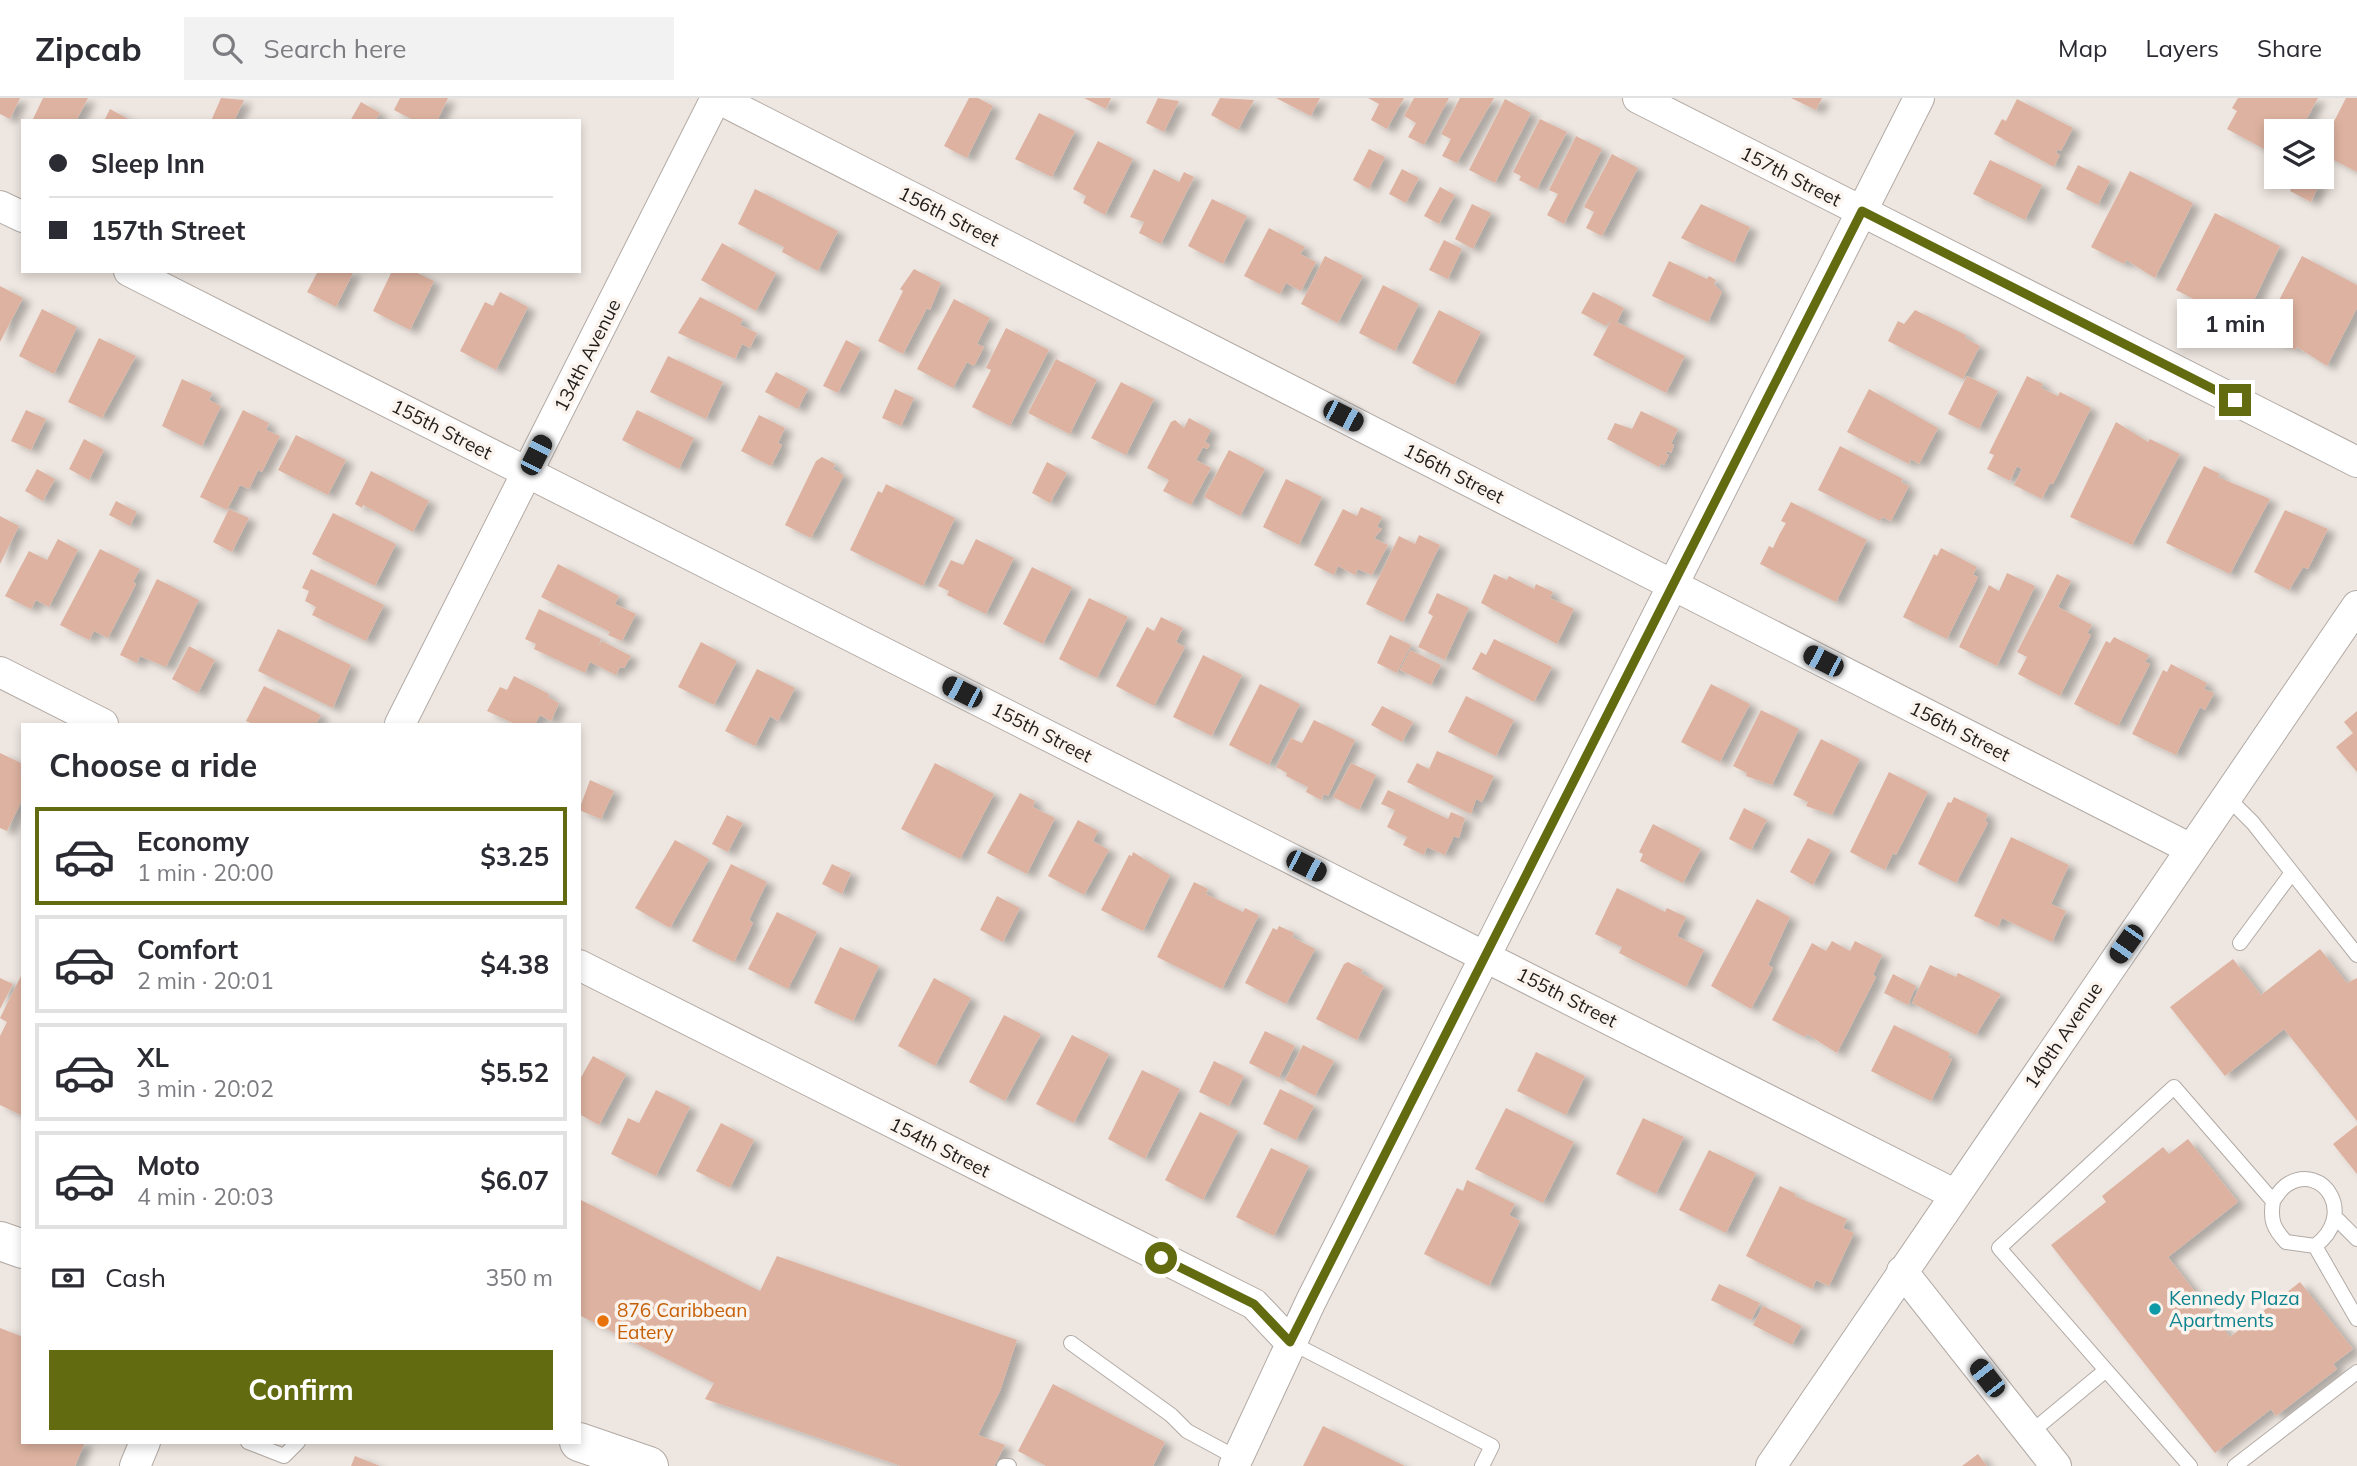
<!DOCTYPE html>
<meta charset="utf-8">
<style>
:root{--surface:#fff;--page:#f2f2f3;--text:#2b2b33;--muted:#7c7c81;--line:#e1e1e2;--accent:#626b10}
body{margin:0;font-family:Mulish,sans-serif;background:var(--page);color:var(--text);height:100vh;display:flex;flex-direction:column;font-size:26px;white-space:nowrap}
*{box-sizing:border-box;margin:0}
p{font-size:23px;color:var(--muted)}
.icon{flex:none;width:38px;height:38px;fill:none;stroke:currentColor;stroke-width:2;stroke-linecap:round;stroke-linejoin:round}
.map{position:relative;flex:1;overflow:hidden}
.sheet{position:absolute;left:21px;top:625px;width:560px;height:721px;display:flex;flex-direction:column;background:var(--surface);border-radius:0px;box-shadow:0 4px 10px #0003}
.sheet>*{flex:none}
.top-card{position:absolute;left:21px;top:21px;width:560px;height:154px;border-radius:0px;box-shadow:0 4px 10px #0003;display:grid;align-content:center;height:154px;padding:0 28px;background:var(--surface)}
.tools{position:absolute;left:2264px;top:21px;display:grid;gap:14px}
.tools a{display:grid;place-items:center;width:70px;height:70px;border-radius:0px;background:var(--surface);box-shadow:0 4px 10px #0003;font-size:35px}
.end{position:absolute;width:32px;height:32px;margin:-16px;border:9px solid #626b10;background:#fff;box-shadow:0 0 0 4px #fff}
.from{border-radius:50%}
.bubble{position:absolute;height:49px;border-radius:0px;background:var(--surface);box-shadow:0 4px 10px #0003;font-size:23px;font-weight:700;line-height:49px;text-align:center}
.car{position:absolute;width:21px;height:42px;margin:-21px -10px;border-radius:9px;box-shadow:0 0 5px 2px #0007;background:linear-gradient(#222 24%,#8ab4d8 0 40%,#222 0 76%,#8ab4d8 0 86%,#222 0)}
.top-card b{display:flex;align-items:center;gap:24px;height:66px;font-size:26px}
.top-card b+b{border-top:2px solid var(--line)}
.top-card i{width:18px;height:18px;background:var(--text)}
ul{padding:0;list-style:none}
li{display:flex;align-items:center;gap:21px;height:98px;margin:0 14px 10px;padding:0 14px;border:4px solid var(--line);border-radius:0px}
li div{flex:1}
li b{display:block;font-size:26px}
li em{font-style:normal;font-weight:700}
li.selected{border-color:var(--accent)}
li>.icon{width:63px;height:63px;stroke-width:1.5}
h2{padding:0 28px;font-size:32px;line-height:84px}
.pay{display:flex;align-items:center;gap:18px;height:77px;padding:0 28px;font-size:26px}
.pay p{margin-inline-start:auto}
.cta{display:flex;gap:14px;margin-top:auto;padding:14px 28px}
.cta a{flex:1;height:80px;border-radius:0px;background:var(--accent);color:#fff;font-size:28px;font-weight:700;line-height:80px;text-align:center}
header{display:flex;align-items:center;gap:42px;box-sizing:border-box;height:98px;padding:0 35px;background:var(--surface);border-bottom:2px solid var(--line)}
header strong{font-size:33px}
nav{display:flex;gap:38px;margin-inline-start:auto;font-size:24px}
.search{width:490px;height:63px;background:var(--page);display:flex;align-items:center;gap:18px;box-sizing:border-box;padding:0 24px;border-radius:0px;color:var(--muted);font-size:26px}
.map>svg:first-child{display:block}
.building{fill:#ddb2a0;filter:url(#shadow)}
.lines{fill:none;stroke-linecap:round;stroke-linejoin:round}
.service-casing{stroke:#b2aaa5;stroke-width:16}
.minor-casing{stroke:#b2aaa5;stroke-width:32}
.primary-casing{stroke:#b2aaa5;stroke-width:40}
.service{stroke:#fff;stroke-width:14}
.minor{stroke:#fff;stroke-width:30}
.primary{stroke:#fff;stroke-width:38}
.route{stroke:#626b10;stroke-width:9}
.culture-dot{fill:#0f9aa8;stroke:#fbf3ed;stroke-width:2.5}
.food-dot{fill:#e8710a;stroke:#fbf3ed;stroke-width:2.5}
.labels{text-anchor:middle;stroke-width:7;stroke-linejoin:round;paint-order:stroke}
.street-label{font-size:19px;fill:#1f1c1a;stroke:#fbf3ed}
.culture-label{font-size:19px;fill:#0d838f;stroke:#fbf3ed;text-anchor:start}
.food-label{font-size:19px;fill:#c56008;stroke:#fbf3ed;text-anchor:start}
</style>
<header>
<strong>Zipcab</strong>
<div class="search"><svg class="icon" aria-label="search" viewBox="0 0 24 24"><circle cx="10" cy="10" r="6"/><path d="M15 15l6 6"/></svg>Search here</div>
<nav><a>Map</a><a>Layers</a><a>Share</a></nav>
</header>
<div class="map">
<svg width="2357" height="1368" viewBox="0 0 2357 1368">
<defs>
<filter id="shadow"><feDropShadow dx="8" dy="4.5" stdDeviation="3.5" flood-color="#0004"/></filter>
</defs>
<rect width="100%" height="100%" fill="#eee6e0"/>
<!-- building -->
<path class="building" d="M0,0H20L10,21L0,16Z
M43,0H88L76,23H32Z
M221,0L244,2L234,23H211Z
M400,0H448L437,23H415L394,12Z
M969,0H978L993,8L967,60L944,48Z
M1084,0H1111L1106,11Z
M1158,0L1179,3L1164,34L1146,25Z
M1220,0L1254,2L1238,32L1211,17Z
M1276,0H1320L1311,18Z
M1368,0H1404L1387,31L1371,22L1379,6Z
M1414,0H1449L1424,47L1408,39L1416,25L1404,18Z
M1460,0H1494L1457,65L1442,58L1451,41L1441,36Z
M1791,0H1822L1816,12Z
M2238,0H2318L2300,33H2277V58L2227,31L2237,13L2232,10Z
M2346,0H2357V74L2322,56V47Z
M1505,1L1531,15L1495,85L1469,72Z
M2017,1L2073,30L2061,53L2058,51L2056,55L2060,57L2054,69L1994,36L2002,21L2006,23Z
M361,4L380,15L375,23H350Z
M110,11L132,23H104Z
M1039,15L1075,33L1052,79L1015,61Z
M1540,21L1567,34L1537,91L1519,82L1521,78L1513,74Z
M1576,38L1602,51L1564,126L1547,117L1558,96L1549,92Z
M1098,43L1133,61L1105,117L1083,105L1086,98L1073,91Z
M1369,51L1385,59L1369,91L1353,82Z
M1612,56L1638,70L1602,138L1586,130L1594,114L1584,109Z
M1990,62L2042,87L2025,122L1973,96Z
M2078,67L2110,83L2098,107L2066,91Z
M1154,71L1179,84L1184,74L1194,79L1161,146L1139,135L1144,124L1130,119Z
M1402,71L1419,80L1406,105L1389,96Z
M2130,73L2193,105L2155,180L2126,162L2124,166L2091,149Z
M2296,79L2319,87L2311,104L2290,93Z
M1440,89L1455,97L1439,126L1424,118Z
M755,91L838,133L818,173L782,154L784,149L738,126Z
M1212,101L1247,118L1223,166L1188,148Z
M1472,106L1491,115L1473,151L1455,141Z
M1701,106L1750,129L1734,165L1681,140Z
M2215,115L2280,148L2243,225L2211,205L2209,209L2176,192Z
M1269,130L1305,149L1300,156L1316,164L1301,193L1286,185L1280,196L1244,178Z
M1444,142L1462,151L1448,181L1429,172Z
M722,145L776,175L756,213L701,182Z
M1325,158L1363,178L1338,225L1301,206Z
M2302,158L2357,187V210L2327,268L2297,249L2295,252L2262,235Z
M1669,163L1707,181L1709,178L1716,182L1714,186L1722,194L1708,224L1652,198Z
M914,171L941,185L930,212L927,210L903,256L878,243L903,193L900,191Z
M318,173H354L336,209L307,194Z
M392,173H413L434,183L410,232L373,213Z
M1383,187L1419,206L1395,253L1359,235Z
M0,188L23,200L0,244Z
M500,194L528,209L496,272L460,253L485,204L493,208Z
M1593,194L1624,210L1617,224L1685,258L1666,295L1593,257L1612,221L1606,228L1581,215Z
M700,199L743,221L740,227L757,235L750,250L742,246L735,261L678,235Z
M954,201L990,220L977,246L984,249L974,268L967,264L953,290L917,271Z
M42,211L77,229L54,276L19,258Z
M1439,212L1481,234L1454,287L1412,265Z
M1915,212L1966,237L1965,240L1980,248L1963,281L1888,243L1898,223L1904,226Z
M1006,230L1049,252L1010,328L972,309L991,272L986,270Z
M99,240L136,258L102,320L68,304Z
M846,242L861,250L838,295L823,288Z
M668,258L723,284L706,321L650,294Z
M1056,261L1097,282L1070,336L1028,315Z
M776,274L808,291L798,311L765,294Z
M1967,278L1998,293L1979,331L1948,316Z
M2027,278L2043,286L2041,290L2058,298L2060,294L2091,310L2053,386L2050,385L2042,401L2014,387L2022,371L2017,368L2010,383L1987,371L1994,357L1989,355Z
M182,281L212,295L209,302L221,308L202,348L162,328Z
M1121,284L1154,301L1126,357L1091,340Z
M895,291L914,300L901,328L882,320Z
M1869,291L1938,330L1919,366L1911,361L1909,366L1847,334Z
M26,312L46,321L31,352L11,343Z
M243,312L269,325L266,332L280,338L262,374L258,372L249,391L240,387L227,412L200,399Z
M637,312L694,340L679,371L622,342Z
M1641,313L1678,331L1671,346L1674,347L1671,355L1667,353L1666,356L1669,357L1664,367L1661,365L1659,369L1607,341L1615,325L1632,331Z
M759,317L785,330L778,345L782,347L771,368L741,353Z
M1189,320L1211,332L1205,344L1210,347L1207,351L1203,349L1196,362L1211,370L1191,407L1163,393L1169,382L1147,370L1171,324L1175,322L1184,330Z
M2116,324L2148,344L2150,341L2180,356L2132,447L2070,419Z
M296,337L346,362L328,397L278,372Z
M84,341L104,352L89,382L69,371Z
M1840,348L1903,381L1901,384L1909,388L1891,423L1882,419L1880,423L1818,392Z
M1229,352L1265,371L1240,418L1204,399Z
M822,359L835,366L833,371L844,377L811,440L785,427L816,363Z
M1047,364L1067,375L1050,405L1032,395Z
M2204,368L2220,376L2218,379L2270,401L2230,476L2166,445Z
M37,371L55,381L43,403L25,393Z
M371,373L429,403L413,434L363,407L362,410L355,406Z
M1286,381L1322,399L1299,447L1263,429Z
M886,386L955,420L923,488L850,452L878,393L882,395Z
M116,403L137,414L130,428L109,417Z
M1791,404L1867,442L1836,504L1760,466L1769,448L1773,450L1779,437L1786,425L1781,423Z
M1361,409L1382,419L1377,429L1382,431L1374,440L1388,447L1372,477L1358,471L1355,477L1338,468L1334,477L1314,467L1343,411L1357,418Z
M229,411L249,420L232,454L213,444Z
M2285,412L2328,431L2308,471L2303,469L2289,492L2254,474Z
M333,415L396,446L375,488L312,456Z
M0,418L19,428L0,466Z
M1419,437L1440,447L1403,524L1366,506L1399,438L1415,446Z
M58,441L78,452L49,509L36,502L31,511L5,498L29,453L47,462Z
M976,441L1014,460L986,516L947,497L949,493L938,488L951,462L963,467Z
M1941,450L1977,469L1973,477L1978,479L1947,541L1903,519L1934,456L1937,458Z
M100,451L140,471L133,484L136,486L108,540L94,533L89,542L60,527Z
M558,466L619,498L615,506L636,516L622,543L608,537L610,534L541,499Z
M1032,469L1072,489L1043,546L1003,526Z
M311,471L384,507L366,543L312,517L316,509L305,503L309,493L302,490Z
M2007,475L2035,488L1997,568L1959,549L1989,487L1999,493Z
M1494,476L1507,482L1509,478L1534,491L1536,486L1553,494L1550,500L1574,511L1557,546L1481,505Z
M2057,476L2071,483L2058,509L2092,527L2087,535L2091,537L2060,598L2018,576L2027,559L2017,554Z
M157,481L199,502L166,569L140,558L137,565L120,557Z
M1437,495L1469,510L1445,562L1418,549L1433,518L1428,515Z
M1089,500L1128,519L1097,580L1059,561Z
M539,511L601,541L598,549L602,543L631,558L624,570L620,569L616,577L590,564L585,575L534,551L536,546L525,541Z
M1161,519L1183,530L1176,544L1185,549L1154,608L1116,588L1147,529L1154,533Z
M278,531L351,567L333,610L258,573Z
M1390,537L1411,547L1397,575L1377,565Z
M2114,539L2149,557L2145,564L2150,566L2118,628L2074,606L2106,543L2110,545Z
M1494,541L1552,569L1534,604L1472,571L1481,554L1486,557Z
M701,544L737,563L714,607L678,589Z
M189,548L215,562L198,595L172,581Z
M1410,552L1441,567L1431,587L1400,572Z
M1203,557L1242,577L1212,638L1173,619Z
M2171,566L2207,585L2204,591L2214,595L2205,612L2200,609L2176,657L2132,636L2163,572L2167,574Z
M757,571L795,590L778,623L770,618L755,648L725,633Z
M514,578L549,596L548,599L559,605L551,623L540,617L535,626H515L487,613L500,589L507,592Z
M1260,586L1300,606L1269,667L1229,647Z
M1711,586L1750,606L1720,664L1681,644Z
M264,588L321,617L316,626H253L246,623Z
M1466,598L1514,622L1496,658L1448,634Z
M1382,608L1413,624L1402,644L1371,627Z
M1761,612L1799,631L1772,687L1746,678L1747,675L1733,668Z
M2357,613V674L2336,649L2353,635L2344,624Z
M1314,622L1355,642L1328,698L1324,696L1321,702L1306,694L1308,689L1286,678L1287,675L1276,669L1291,640L1302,645Z
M1821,641L1860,661L1832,717L1806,708L1808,704L1793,697Z
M1437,653L1494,678L1482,704L1476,701L1471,716L1407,684L1417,665L1429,671Z
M0,655L23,666L20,676L23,677V700L7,733L0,730Z
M935,665L994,696L960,761L901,731Z
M1351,665L1376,677L1359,712L1333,699Z
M1889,674L1928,694L1896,757L1893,755L1885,772L1850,754Z
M590,682L614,693L601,721L579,712Z
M1388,692L1448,721L1451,714L1465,720L1459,740L1454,738L1445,757L1427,749L1424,757L1403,747L1407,739L1387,729L1395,712L1381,706Z
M1020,695L1035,703L1033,709L1055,720L1027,776L987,755Z
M1954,699L1988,716L1985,723L1988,725L1956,785L1918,766L1948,704L1951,705Z
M1744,710L1767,722L1751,752L1729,741Z
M727,717L743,725L728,754L712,746Z
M1078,722L1098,733L1093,743L1109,752L1084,797L1048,778Z
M1653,726L1701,751L1683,785L1640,763L1643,756L1639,754Z
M2011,739L2069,767L2051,806L2066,813L2052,844L2002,820L1998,829L1974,818Z
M1808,740L1831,752L1813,787L1790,774Z
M675,742L709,761L670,830L635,810Z
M1133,754L1170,777L1143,833L1101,812L1129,757L1132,758Z
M731,766L767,784L749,822L753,825L734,864L692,843Z
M832,766L851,775L842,796L822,786Z
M1194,784L1208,791L1206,796L1243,814L1245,810L1259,817L1222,891L1157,859Z
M1617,790L1665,814L1667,810L1686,819L1677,838L1704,852L1686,889L1619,855L1622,849L1595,836Z
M997,798L1020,810L1003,844L980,832Z
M1757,801L1790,819L1768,867L1773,870L1751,911L1711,888Z
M777,814L817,834L788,891L748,871Z
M1279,828L1294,835L1292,839L1315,851L1286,906L1245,885L1273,830L1277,832Z
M1832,843L1850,853L1855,843L1882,857L1873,877L1876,879L1837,955L1807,936L1805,939L1772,922L1812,845L1826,853Z
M840,849L879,868L853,923L814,905Z
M2320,851L2347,885L2357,880V1023L2284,931L2225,978L2170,909L2233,861L2261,897Z
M1348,864L1363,872L1361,875L1384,888L1357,942L1316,921L1344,866Z
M1930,867L1956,879L1958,875L2001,896L1976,937L1912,905Z
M23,874V1018L0,1007V938L7,924L0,920Z
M1893,876L1916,888L1908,907L1884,895Z
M0,880L13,886L0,911Z
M934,880L971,900L935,968L898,948Z
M1004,917L1041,936L1005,1003L969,984Z
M1894,927L1950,955L1948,960L1952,961L1931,1003L1871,973Z
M1265,933L1295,948L1279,980L1249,965Z
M1072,937L1109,956L1074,1025L1036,1006Z
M1303,947L1334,963L1315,998L1285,982Z
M1536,954L1585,978L1566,1017L1517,993Z
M593,958L626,976L599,1027L579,1016V983Z
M1214,963L1244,978L1229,1008L1199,994Z
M1142,972L1180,991L1145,1061L1108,1041Z
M1280,991L1314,1008L1296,1042L1263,1026Z
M656,992L690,1009L656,1078L611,1056L628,1020L639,1025Z
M1506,1010L1574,1044L1543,1105L1475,1071Z
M1200,1014L1238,1033L1203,1102L1165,1082Z
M1643,1020L1684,1039L1656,1096L1616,1076Z
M721,1025L754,1042L730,1090L696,1073Z
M2357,1027V1076L2333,1046Z
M2188,1041L2238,1104L2168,1159L2230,1239L2300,1184L2353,1251L2333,1266L2337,1271L2276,1318L2271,1311L2215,1355L2051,1147L2106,1104L2102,1098L2163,1049L2169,1056Z
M1271,1050L1309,1068L1274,1138L1236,1119Z
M1709,1052L1756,1075L1726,1135L1679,1112Z
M1467,1082L1515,1106L1509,1117L1520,1123L1489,1188L1424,1156L1457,1090L1463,1093Z
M1780,1088L1796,1096L1795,1098L1847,1121L1843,1130L1854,1135L1829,1188L1816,1182L1812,1191L1746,1158Z
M579,1101L760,1193L777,1158L1017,1242L1000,1293L978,1337L1005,1347L994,1368H901L705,1301L714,1285L579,1217Z
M1719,1186L1760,1205L1751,1222L1711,1202Z
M1763,1208L1802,1228L1792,1247L1753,1227Z
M0,1230L23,1239V1344H85L75,1368H0Z
M1053,1286L1165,1344L1153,1368H1046L1018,1353Z
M1323,1328L1405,1368H1303Z
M1978,1356L1987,1368H1962Z
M355,1358L380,1368H351Z"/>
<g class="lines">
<defs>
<path id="service" d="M2227,699L2253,725L2357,857
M2240,845L2291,776
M2338,1122L2357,1141
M2315,1148L2357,1221
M1290,1244L1492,1348L1482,1368
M1071,1245L1171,1317L1187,1333L1237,1360
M2030,1335L2106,1272
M248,1344L284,1358L298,1344
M1004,1368H1009
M2190,1368L1999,1150L2174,989L2273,1103C2270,1122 2273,1130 2286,1144L2315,1148C2357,1117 2324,1065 2288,1086C2282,1089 2277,1097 2273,1103
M2235,1368L2357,1274"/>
<path id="minor" d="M717,0L2191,751
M1638,0L2357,364
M0,108L23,119
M129,173L1954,1096
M0,574L103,626
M400,626L716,0
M579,867L1254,1206L1290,1244
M1902,1173L2056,1368
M135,1368L145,1344
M1234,1368L1311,1203L1919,0
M1771,1368L2357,508"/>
<path id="primary" d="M0,1143L23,1151
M579,1344L649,1368"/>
</defs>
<!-- service casing -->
<use href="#service" class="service-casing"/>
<!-- minor casing -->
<use href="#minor" class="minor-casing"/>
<!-- primary casing -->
<use href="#primary" class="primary-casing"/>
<!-- service -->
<use href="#service" class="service"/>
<!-- minor -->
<use href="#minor" class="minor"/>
<!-- primary -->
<use href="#primary" class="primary"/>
</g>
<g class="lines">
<!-- route -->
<path class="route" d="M1161,1160L1254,1206L1290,1244L1862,113L2235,302"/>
</g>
<!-- markers -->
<circle class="culture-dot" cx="2155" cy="1211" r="7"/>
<circle class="food-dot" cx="603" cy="1223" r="7"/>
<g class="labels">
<!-- street labels -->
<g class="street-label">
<text transform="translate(1791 78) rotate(27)" y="7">157th Street</text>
<text transform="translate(949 118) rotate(27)" y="7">156th Street</text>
<text transform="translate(587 257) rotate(-63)" y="7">134th Avenue</text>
<text transform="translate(442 331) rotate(27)" y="7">155th Street</text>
<text transform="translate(1454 375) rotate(27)" y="7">156th Street</text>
<text transform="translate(1960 633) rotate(27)" y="7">156th Street</text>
<text transform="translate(1042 634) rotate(27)" y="7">155th Street</text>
<text transform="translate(1567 899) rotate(27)" y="7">155th Street</text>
<text transform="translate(2063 937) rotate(-56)" y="7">140th Avenue</text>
<text transform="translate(940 1049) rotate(27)" y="7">154th Street</text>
</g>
<!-- culture labels -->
<g class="culture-label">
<text x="2169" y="1207">Kennedy Plaza<tspan x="2169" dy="22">Apartments</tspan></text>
</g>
<!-- food labels -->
<g class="food-label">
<text x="617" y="1219">876 Caribbean<tspan x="617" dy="22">Eatery</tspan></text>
</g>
</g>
</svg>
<div class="tools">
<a><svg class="icon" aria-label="layers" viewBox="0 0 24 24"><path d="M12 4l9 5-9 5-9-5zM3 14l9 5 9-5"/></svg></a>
</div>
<i class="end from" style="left:1161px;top:1160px"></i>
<i class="end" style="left:2235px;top:302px"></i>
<div class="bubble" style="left:2177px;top:201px;width:116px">1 min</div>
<i class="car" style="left:1343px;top:318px;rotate:117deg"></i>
<i class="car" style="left:536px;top:357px;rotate:27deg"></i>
<i class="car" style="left:1823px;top:563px;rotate:297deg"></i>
<i class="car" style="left:962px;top:594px;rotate:297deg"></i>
<i class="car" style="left:1306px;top:768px;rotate:117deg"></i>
<i class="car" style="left:2126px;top:846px;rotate:215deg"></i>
<i class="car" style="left:1987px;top:1280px;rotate:322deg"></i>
<div class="top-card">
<b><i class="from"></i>Sleep Inn</b>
<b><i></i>157th Street</b>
</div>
<section class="sheet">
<h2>Choose a ride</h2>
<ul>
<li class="selected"><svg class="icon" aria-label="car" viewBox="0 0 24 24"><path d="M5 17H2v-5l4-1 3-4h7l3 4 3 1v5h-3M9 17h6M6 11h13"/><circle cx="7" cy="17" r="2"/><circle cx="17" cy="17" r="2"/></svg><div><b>Economy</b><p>1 min · 20:00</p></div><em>$3.25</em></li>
<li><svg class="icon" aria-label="car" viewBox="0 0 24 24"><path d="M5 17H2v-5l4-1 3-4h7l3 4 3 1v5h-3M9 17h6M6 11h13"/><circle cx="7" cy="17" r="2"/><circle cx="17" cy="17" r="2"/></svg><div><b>Comfort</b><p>2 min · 20:01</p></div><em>$4.38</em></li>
<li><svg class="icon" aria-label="car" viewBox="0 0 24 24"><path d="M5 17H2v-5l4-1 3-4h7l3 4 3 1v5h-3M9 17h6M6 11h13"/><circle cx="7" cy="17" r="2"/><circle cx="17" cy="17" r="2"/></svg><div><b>XL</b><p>3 min · 20:02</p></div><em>$5.52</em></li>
<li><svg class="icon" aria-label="car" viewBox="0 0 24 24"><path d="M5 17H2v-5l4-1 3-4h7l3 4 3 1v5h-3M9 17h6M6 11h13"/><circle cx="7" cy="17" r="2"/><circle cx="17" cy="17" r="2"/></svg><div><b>Moto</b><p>4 min · 20:03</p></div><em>$6.07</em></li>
</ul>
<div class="pay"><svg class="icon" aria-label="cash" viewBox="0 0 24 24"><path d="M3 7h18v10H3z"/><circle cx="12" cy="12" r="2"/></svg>Cash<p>350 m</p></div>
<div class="cta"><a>Confirm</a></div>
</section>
</div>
